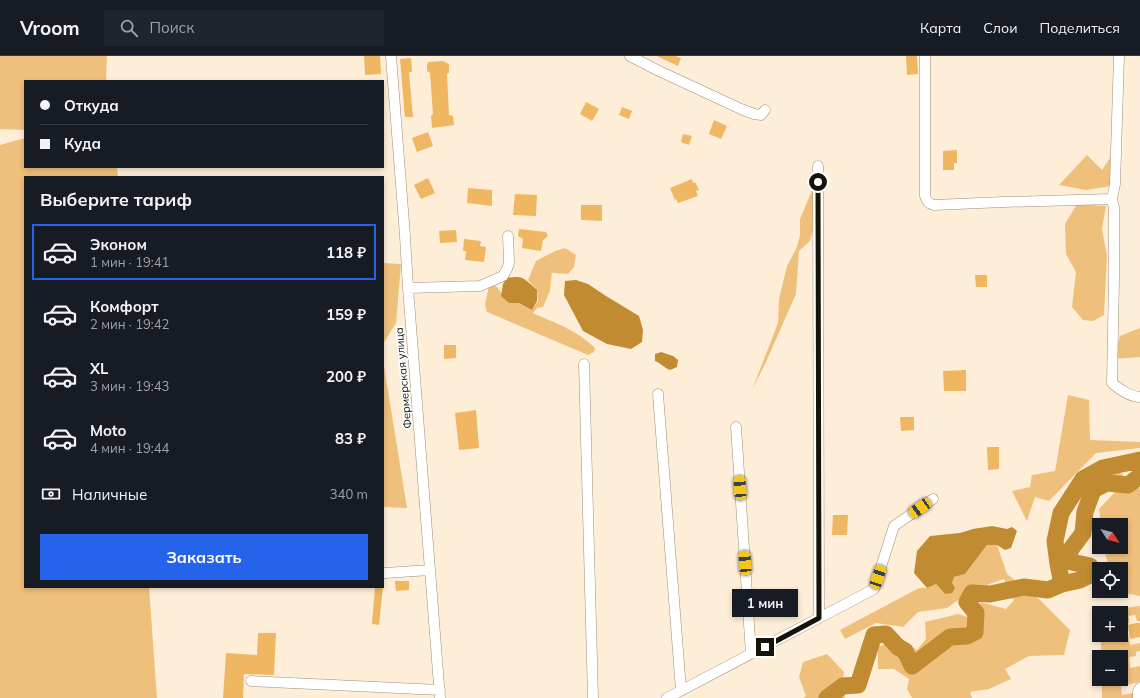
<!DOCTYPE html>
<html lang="ru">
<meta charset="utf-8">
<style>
:root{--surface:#171b24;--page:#20242c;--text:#f1f3f6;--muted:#9ea1a6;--line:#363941;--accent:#2563eb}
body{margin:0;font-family:Mulish,sans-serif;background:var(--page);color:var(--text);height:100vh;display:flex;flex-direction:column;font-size:15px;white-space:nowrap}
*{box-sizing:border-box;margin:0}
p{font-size:13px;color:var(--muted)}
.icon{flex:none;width:22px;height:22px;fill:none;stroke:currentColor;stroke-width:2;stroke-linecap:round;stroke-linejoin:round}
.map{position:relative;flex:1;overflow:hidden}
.side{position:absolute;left:24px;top:120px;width:360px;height:412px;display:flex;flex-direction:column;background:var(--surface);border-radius:0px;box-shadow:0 2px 6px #0003}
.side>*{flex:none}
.banner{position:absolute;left:24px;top:24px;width:360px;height:88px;border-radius:0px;box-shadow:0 2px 6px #0003;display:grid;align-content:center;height:88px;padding:0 16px;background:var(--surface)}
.needle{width:26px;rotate:126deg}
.buttons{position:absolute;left:1092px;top:462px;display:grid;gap:8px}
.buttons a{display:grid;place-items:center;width:36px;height:36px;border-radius:0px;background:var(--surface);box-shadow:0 2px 6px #0003;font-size:20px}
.end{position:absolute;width:18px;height:18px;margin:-9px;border:5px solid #17120a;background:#fff;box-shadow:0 0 0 2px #fff}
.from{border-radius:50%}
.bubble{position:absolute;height:28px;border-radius:0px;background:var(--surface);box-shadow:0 2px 6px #0003;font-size:13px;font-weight:700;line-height:28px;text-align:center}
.car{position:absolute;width:12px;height:24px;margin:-12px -6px;border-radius:5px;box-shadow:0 0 3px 1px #0007;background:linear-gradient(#f5c518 24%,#345 0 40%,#f5c518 0 76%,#345 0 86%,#f5c518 0)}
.banner b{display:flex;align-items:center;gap:14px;height:38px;font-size:15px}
.banner b+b{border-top:1px solid var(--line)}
.banner i{width:10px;height:10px;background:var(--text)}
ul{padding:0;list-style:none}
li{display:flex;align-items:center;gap:12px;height:56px;margin:0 8px 6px;padding:0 8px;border:2px solid transparent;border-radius:0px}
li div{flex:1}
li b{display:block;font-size:15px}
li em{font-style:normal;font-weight:700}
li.current{border-color:var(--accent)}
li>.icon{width:36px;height:36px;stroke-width:1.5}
h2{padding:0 16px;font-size:18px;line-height:48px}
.pay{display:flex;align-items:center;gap:10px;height:44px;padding:0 16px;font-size:15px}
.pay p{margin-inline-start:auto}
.action{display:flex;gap:8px;margin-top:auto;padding:8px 16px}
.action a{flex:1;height:46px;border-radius:0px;background:var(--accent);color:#fff;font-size:16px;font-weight:700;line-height:46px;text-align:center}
header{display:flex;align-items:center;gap:24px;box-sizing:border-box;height:56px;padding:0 20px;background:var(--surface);border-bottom:1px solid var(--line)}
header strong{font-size:19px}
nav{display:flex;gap:22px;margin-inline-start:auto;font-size:14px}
.search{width:280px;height:36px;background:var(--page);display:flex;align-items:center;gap:10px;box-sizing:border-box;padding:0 14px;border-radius:0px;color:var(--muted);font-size:15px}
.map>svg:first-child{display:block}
.green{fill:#efc07c}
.water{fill:#c08b31}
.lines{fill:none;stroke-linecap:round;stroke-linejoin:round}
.river{stroke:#c08b31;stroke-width:17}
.building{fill:#efb762}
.minor-casing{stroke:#9f907c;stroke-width:11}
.minor{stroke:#fff;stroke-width:10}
.route{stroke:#17120a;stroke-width:5}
.labels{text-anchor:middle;stroke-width:3.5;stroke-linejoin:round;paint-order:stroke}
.street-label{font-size:11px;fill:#17120a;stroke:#fefefe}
</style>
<header>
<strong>Vroom</strong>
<div class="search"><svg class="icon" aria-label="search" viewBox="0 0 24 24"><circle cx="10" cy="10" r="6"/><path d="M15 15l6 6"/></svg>Поиск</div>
<nav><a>Карта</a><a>Слои</a><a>Поделиться</a></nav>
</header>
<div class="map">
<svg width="1140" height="642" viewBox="0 0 1140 642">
<rect width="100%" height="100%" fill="#feeed8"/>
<!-- green -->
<path class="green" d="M0,0H107L106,25H25V74L0,73Z
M25,82V111H117L118,121H25V531H149L157,642H0V89Z
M1087,99L1102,114L1110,102L1111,130L1086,134L1059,129Z
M813,132H821L824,135L810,185L799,195L796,238L766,306L752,334L778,267L779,243L787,210L797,191L800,179V163Z
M1077,148L1106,150L1102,173L1107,200L1104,259L1093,265L1083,264L1072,251L1076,216L1066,198L1065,168Z
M565,192L576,199L574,211L568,218L553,217L552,216L550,235L543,251L537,252L533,257C555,267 577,274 595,292L594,296L588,299L487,256L485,248L489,230H496L509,247H519L532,254L538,245L537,234L528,224L536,205L555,195Z
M383,207L401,208L396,267L383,288Z
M1140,272V301L1114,303L1120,280Z
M383,304L407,452L383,451Z
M1068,339L1089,344L1090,384L1140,386V392L1096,397L1049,445L1035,441L1027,465L1012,435L1030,431L1032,419L1055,415Z
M1117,414L1140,433V540L1116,535H1121V513H1109L1104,491H1121V469H1101L1099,453L1115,436L1090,425Z
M987,489H997L1007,518L1040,544L1070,574L1064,599L1029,600L1005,613L1011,623L989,633L970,636L972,642H912L907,633L909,623L894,613H878V591L900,582L917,594L926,583L925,566L958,558L983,566L980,546L1006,553L1014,544L1004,523L972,534L947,552L918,556L903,571L876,567L845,583L840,574L919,532H927L936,528L945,538L954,521L965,518Z
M1140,550V565H1137L1135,559L1129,560V567H1126L1130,589L1140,587V595L1136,596V600L1129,601L1130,612L1140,610V626L1121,630L1122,639L1133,637V642H1102V623H1121V601H1101V579H1121V557H1100V555Z
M827,598L844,616L841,638L846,642H803L806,640L799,621L803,606Z"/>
<!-- water -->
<path class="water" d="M507,221C511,222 513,221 517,221C525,221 531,229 537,234V245L532,254L519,247H509L501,240L503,228Z
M576,224L588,228L606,240L639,260L643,274L642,286L631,293L607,288L583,275L564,239L565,225Z
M661,296L673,300L678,304L677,311L670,314C664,312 661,307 655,305V298Z
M992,470L1007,473L1012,471L1017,475L1011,492L1005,494L997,489H987L965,518L954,521L952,527L955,532L952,537L945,538L936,528L927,532L914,517L917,495L930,480L960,477L973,473Z"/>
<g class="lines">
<!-- river -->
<path class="river" d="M1062,528L1058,508L1055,485L1061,457L1083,423L1103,412L1140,404
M827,642L843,630L858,629L874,579L886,578L898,591L905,595L912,610L950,581L967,580L975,576L976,557L967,546L972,537L990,538L1024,531L1048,534L1062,528L1080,524L1094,517L1090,510L1067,505L1071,493L1083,477L1085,456L1093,434L1107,427L1128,429L1140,420"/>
</g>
<!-- building -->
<path class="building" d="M364,0H380L381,18L365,19Z
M657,0H675L681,2L678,10Z
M906,0H917L918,18L907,19Z
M411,2L412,16H409L413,61H405L400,3Z
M443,5L449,8V17L447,18L449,59L453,60L454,69L432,72L431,60L433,58L430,17L427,15V9L428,6Z
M586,46L599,53L592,65L580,58Z
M622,51L632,55L629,63L619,59Z
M714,64L727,70L721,83L709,78Z
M428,76L433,90L417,96L412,82Z
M683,78L692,80L689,89L681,86Z
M957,94V107H954V114H943V95Z
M428,122L435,137L421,143L414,129Z
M692,123L693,127L695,126L699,134L696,135L698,140L678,147L676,143L675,144L670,132Z
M468,132L492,134V150L467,147Z
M515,138L537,139L536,160L513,159Z
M581,149H602V165L581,164Z
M519,173L546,176L548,180L543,184L541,195L522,192L523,183L518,180Z
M456,174L457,186L440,187L439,175Z
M464,183L481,185L480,190L486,191L484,206L465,204L466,195H463Z
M975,219H987V231H976Z
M444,289H456V302L444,303Z
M966,314V335H944L943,315Z
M476,354L479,392L459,394L455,357Z
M900,361H914V374L901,375Z
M987,391H999V413L988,414Z
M833,459H848L847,479H832Z
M395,525H409V534L396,535Z
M375,531H383L379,569L372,568Z
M1136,567H1140V581L1130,583L1128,569Z
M258,577H276L274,619L244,618L243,642H223L226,597L257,599Z"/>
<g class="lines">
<defs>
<path id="minor" d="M391,0L405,180L408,232L440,642
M630,0L659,15L741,53L754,58L761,59L765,54
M925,0V140C927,146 929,148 934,149L1003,146L1112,143
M1119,0L1115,128L1112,143L1114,152V222L1112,327C1119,333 1131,341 1140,341
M818,110L819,562L874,533L894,470L933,443
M408,232L480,230L503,220L507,213L509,207L508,180
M584,308L593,642
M658,338L681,634
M736,371L751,598
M385,517L430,514
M251,625L440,634
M667,642L819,562
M1138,642V635L1140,632"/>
</defs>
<!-- minor casing -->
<use href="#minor" class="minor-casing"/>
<!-- minor -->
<use href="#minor" class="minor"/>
</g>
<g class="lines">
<!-- route -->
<path class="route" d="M765,591L819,562L818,126"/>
</g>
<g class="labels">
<!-- street labels -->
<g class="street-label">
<text transform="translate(403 322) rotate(-95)" y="4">Фермерская улица</text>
</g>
</g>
</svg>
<div class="buttons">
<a><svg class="needle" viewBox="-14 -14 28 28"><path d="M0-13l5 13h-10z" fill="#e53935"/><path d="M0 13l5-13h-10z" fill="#9ea1a6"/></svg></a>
<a><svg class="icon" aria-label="locate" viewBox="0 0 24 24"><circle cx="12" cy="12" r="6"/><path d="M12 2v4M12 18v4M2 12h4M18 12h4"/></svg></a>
<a>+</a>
<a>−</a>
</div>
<i class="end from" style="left:818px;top:126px"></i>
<i class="end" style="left:765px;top:591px"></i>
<div class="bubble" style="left:732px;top:533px;width:66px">1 мин</div>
<i class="car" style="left:740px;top:432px;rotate:356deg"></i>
<i class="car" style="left:920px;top:452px;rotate:235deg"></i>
<i class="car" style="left:745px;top:507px;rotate:356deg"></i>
<i class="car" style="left:878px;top:521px;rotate:18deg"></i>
<div class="banner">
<b><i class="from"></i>Откуда</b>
<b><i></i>Куда</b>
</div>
<section class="side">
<h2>Выберите тариф</h2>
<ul>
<li class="current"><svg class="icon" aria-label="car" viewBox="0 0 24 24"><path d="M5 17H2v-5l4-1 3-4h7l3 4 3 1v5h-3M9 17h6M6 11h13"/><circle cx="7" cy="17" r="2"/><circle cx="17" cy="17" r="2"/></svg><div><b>Эконом</b><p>1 мин · 19:41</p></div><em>118 ₽</em></li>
<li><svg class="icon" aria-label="car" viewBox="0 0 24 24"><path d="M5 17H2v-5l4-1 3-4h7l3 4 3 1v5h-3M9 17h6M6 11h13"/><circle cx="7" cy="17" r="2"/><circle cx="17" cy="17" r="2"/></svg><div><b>Комфорт</b><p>2 мин · 19:42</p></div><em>159 ₽</em></li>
<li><svg class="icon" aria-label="car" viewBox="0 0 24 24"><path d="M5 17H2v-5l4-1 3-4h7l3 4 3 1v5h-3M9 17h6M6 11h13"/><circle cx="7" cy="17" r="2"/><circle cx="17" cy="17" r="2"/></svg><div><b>XL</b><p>3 мин · 19:43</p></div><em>200 ₽</em></li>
<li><svg class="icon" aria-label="car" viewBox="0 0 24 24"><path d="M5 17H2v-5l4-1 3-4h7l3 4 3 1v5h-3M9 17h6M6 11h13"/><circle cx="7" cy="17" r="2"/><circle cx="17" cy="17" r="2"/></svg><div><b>Moto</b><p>4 мин · 19:44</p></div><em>83 ₽</em></li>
</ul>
<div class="pay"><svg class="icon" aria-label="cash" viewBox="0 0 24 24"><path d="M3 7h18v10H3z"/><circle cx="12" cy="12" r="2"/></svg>Наличные<p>340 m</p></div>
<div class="action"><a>Заказать</a></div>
</section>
</div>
